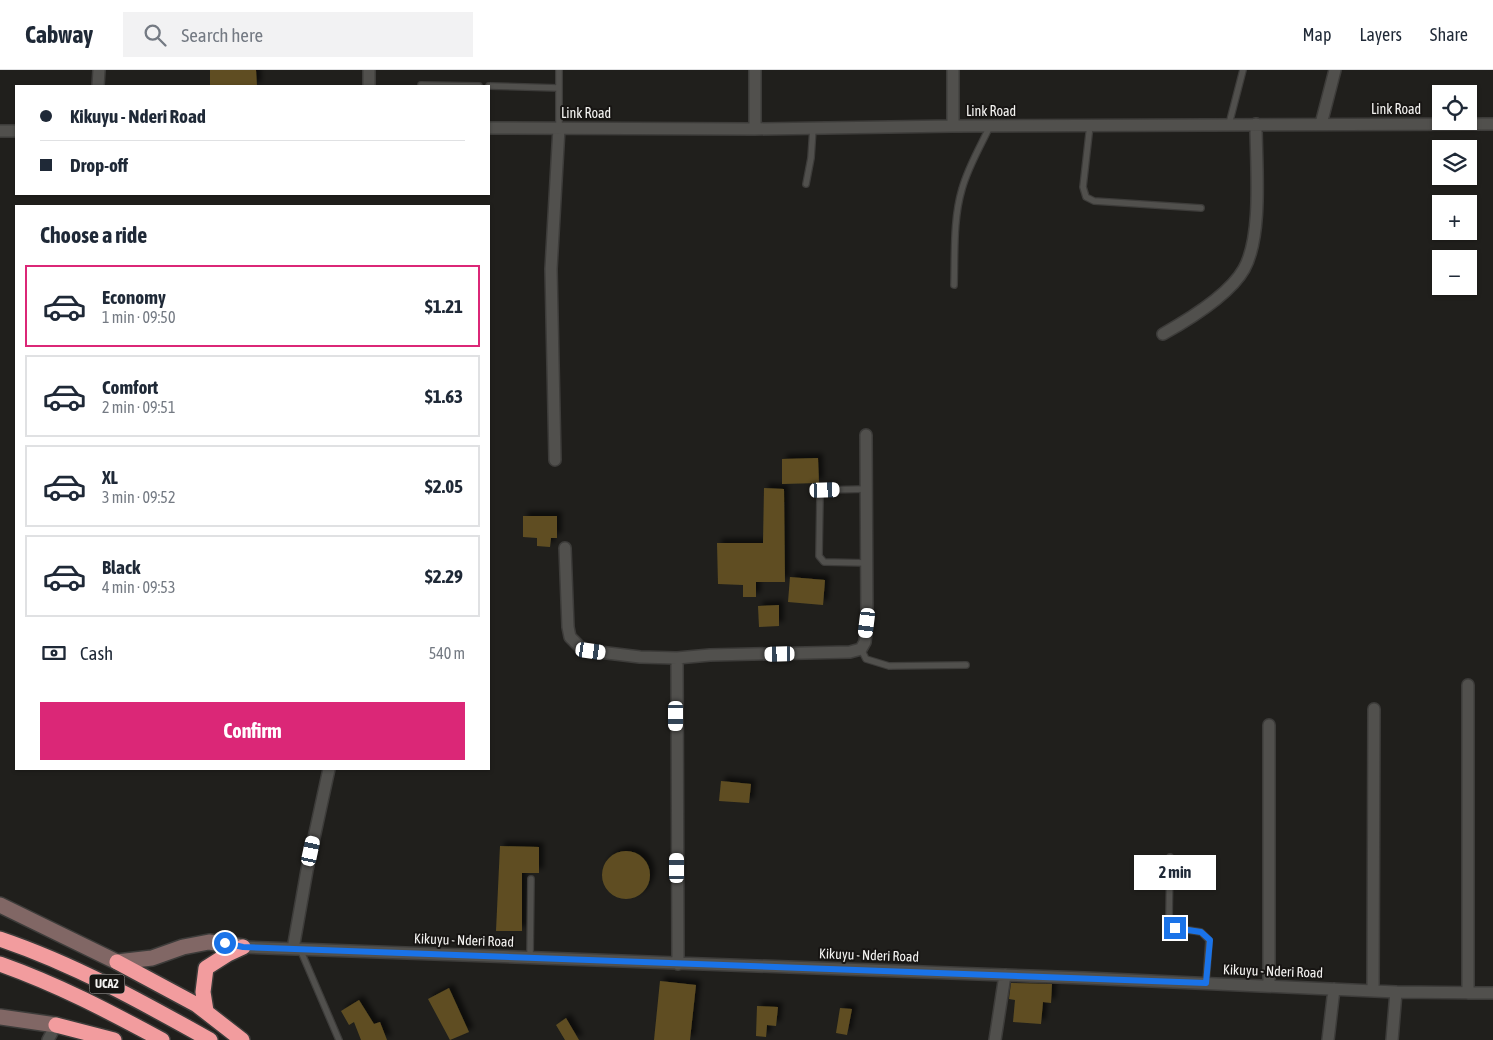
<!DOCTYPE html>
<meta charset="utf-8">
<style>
:root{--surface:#fff;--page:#f2f2f3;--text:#1f2937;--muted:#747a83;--line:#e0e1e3;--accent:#db2777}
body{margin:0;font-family:"Asap Condensed",sans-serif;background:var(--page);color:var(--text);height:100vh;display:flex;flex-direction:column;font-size:19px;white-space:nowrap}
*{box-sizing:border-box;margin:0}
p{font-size:16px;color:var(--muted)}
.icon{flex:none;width:28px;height:28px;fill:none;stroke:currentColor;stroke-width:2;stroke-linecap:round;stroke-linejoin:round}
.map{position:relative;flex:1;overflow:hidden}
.sheet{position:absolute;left:15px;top:135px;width:475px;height:565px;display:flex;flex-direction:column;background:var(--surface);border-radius:0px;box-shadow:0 1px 4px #0004}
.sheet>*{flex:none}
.banner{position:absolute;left:15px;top:15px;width:475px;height:110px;border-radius:0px;box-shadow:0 1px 4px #0004;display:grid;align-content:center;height:110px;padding:0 25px;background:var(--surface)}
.fabs{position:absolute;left:1432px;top:15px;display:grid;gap:10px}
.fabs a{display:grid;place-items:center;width:45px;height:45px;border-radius:0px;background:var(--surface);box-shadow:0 1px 4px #0004;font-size:25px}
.end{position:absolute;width:22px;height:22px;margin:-11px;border:6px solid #1a73e8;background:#fff;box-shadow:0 0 0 2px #fff}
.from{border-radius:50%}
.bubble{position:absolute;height:35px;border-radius:0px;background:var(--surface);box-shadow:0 1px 4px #0004;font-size:16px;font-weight:700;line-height:35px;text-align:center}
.car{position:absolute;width:15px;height:30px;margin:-15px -8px;border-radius:6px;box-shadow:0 0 4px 1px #0007;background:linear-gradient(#fff 24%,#345 0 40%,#fff 0 76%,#345 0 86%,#fff 0)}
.banner b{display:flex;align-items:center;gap:18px;height:48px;font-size:19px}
.banner b+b{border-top:1px solid var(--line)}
.banner i{width:12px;height:12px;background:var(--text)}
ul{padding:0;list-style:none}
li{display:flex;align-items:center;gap:15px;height:82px;margin:0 10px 8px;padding:0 15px;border:2px solid var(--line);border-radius:0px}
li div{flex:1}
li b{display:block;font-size:19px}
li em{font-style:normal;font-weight:700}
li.on{border-color:var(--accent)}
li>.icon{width:45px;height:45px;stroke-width:1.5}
h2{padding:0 25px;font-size:22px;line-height:60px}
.pay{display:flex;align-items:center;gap:12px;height:55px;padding:0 25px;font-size:19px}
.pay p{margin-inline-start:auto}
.primary-button{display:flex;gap:10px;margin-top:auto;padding:10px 25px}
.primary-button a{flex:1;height:58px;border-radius:0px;background:var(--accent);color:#fff;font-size:20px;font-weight:700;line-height:58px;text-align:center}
header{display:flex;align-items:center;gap:30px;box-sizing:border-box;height:70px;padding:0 25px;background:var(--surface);border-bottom:1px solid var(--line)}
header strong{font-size:24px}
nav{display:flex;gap:28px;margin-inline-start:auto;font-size:18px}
.search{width:350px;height:45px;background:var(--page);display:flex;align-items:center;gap:12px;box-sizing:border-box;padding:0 18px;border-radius:0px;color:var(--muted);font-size:19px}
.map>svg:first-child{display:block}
.building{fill:#5e4e23;filter:url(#shadow)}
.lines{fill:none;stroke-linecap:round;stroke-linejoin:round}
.lane-casing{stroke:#3d3c3a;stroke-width:8}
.street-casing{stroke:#3d3c3a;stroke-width:14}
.secondary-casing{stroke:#3d3c3a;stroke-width:18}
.highway-casing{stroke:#3d3c3a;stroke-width:18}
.lane{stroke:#51504d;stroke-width:5.5}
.street{stroke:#51504d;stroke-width:11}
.secondary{stroke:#816765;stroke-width:15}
.highway{stroke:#f29c9e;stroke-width:15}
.route{stroke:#1a73e8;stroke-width:6}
.labels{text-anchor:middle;stroke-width:4;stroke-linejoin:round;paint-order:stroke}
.shield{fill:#171513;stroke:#b2b0ae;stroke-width:1}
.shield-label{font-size:12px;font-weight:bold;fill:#f4f3f1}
.street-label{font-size:14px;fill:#f4f3f1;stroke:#171513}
</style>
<header>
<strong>Cabway</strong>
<div class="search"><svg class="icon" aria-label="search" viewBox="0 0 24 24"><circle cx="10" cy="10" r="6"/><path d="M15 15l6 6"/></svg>Search here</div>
<nav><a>Map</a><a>Layers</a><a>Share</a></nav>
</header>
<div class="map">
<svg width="1493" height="970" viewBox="0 0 1493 970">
<defs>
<filter id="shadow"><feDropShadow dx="4.5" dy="-4.5" stdDeviation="2.5" flood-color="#0009"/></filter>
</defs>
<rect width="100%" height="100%" fill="#201f1c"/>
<!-- building -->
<path class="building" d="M210,0H256L257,16H210Z
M818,388L819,413L782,414V389Z
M764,418L784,419L785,512H756V527H743V515L718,514L717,473H763Z
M523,446H557V468H551L550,477L537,476V468L523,467Z
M790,507L825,510L823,535L788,532Z
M779,535V556L759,557L758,536Z
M721,711L751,714L749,733L719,731Z
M500,776L539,777V803H522V861H496Z
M602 805a24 24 0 1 1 48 0a24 24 0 1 1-48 0Z
M660,911L696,915L690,970H654Z
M1011,913L1052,914L1051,933L1043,932L1041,954L1013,952L1015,930L1009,929Z
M449,918L469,962L450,970L428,929Z
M359,930L374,954L380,952L387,970H361L354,952L349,955L341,941Z
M757,936L778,937L776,956L767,955L766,967L756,966Z
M840,938L852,939L847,965L836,963Z
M566,948L579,970H565L556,955Z"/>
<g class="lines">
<defs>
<path id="lane" d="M421,15L479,16
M489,16L559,18
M1229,54L1243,0
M1090,55L1083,117L1086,127L1094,131L1201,138
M559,58V0
M806,114L811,88L813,58
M954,215C955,184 953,149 962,119C968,97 980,77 990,56
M867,419L825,420L821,423L820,427L819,486L824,492L868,493
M861,579L866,589L889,596L966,595
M1170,787L1169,850L1175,858L1201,862L1209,870L1206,913
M300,879L339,970
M530,887L531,809"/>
<path id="street" d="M369,0V16
M755,0V59
M98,16L99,0
M1321,54L1335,0
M953,56V0
M489,58L755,59L953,56L1493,54
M0,61H16
M1163,264C1188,250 1230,224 1244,199C1263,165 1256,94 1256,54
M555,390L551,199L559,58
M565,478L568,557L570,567L580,577L591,581L640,587L677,588L710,585L850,582L861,579L865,572L867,553L866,365
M677,588L678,894
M243,877L1085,908L1396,922L1493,923
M293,879L307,800L329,699
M1269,916V655
M1373,920L1374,639
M1468,923V615
M48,970L56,955
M995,970L1005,905
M1328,970L1334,919
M1392,970L1396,922"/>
<path id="secondary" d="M0,835L117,892L152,888L183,877L209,872L243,877
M0,947L56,955"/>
<path id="highway" d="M0,869C74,894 142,932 210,970
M117,892L197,935L242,970
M0,894C59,915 108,941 162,970
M206,941L203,922L206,898L228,884L243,877
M56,955L114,970"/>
</defs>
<!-- lane casing -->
<use href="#lane" class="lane-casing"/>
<!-- street casing -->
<use href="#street" class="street-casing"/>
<!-- secondary casing -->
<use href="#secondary" class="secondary-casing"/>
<!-- highway casing -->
<use href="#highway" class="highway-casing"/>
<!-- lane -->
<use href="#lane" class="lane"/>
<!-- street -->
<use href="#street" class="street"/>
<!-- secondary -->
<use href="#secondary" class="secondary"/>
<!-- highway -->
<use href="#highway" class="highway"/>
</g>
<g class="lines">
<!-- route -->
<path class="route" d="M225,873L243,877L1206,913L1210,870L1201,862L1175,858"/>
</g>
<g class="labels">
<!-- shield labels -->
<rect class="shield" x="89.5" y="904.5" width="35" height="19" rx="4"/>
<g class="shield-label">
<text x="107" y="918">UCA2</text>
</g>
<!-- street labels -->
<g class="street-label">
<text x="1396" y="44">Link Road</text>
<text x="991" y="46">Link Road</text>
<text x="586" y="48">Link Road</text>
<text transform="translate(464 870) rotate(2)" y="5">Kikuyu - Nderi Road</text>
<text transform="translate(869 885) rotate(2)" y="5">Kikuyu - Nderi Road</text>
<text transform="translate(1273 901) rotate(2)" y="5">Kikuyu - Nderi Road</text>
</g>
</g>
</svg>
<div class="fabs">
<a><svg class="icon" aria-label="locate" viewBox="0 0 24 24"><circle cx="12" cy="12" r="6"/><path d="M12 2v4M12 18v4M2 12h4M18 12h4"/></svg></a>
<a><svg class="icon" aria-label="layers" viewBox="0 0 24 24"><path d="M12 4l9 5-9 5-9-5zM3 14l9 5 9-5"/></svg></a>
<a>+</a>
<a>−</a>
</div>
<i class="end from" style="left:225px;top:873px"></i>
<i class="end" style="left:1175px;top:858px"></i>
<div class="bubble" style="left:1134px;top:785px;width:82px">2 min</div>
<i class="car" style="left:825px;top:420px;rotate:88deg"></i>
<i class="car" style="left:867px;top:553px;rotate:187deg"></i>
<i class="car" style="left:591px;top:581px;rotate:98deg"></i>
<i class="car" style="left:780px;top:584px;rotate:269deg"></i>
<i class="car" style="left:676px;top:646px;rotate:180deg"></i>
<i class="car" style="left:311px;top:781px;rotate:12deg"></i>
<i class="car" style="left:677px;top:798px;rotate:0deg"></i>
<div class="banner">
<b><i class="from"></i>Kikuyu - Nderi Road</b>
<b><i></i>Drop-off</b>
</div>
<section class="sheet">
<h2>Choose a ride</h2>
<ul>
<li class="on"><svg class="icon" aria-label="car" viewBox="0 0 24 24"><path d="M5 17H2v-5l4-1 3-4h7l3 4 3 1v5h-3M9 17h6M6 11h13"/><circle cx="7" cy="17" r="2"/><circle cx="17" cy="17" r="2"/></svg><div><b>Economy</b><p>1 min · 09:50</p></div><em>$1.21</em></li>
<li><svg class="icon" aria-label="car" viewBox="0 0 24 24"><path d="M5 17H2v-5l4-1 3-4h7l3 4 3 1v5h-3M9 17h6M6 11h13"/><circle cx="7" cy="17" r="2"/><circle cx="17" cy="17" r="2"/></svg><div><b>Comfort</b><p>2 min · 09:51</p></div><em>$1.63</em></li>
<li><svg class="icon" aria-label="car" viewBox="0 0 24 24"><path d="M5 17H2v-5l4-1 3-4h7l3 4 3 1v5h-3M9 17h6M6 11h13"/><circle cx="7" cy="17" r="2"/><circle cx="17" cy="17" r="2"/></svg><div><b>XL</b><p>3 min · 09:52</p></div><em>$2.05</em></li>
<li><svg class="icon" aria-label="car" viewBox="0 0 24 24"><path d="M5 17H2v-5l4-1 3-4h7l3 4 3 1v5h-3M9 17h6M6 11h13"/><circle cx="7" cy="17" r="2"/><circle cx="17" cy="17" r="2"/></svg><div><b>Black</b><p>4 min · 09:53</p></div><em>$2.29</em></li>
</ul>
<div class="pay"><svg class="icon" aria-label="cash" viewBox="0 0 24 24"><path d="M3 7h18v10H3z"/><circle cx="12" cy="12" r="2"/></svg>Cash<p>540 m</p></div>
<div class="primary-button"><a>Confirm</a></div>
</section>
</div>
